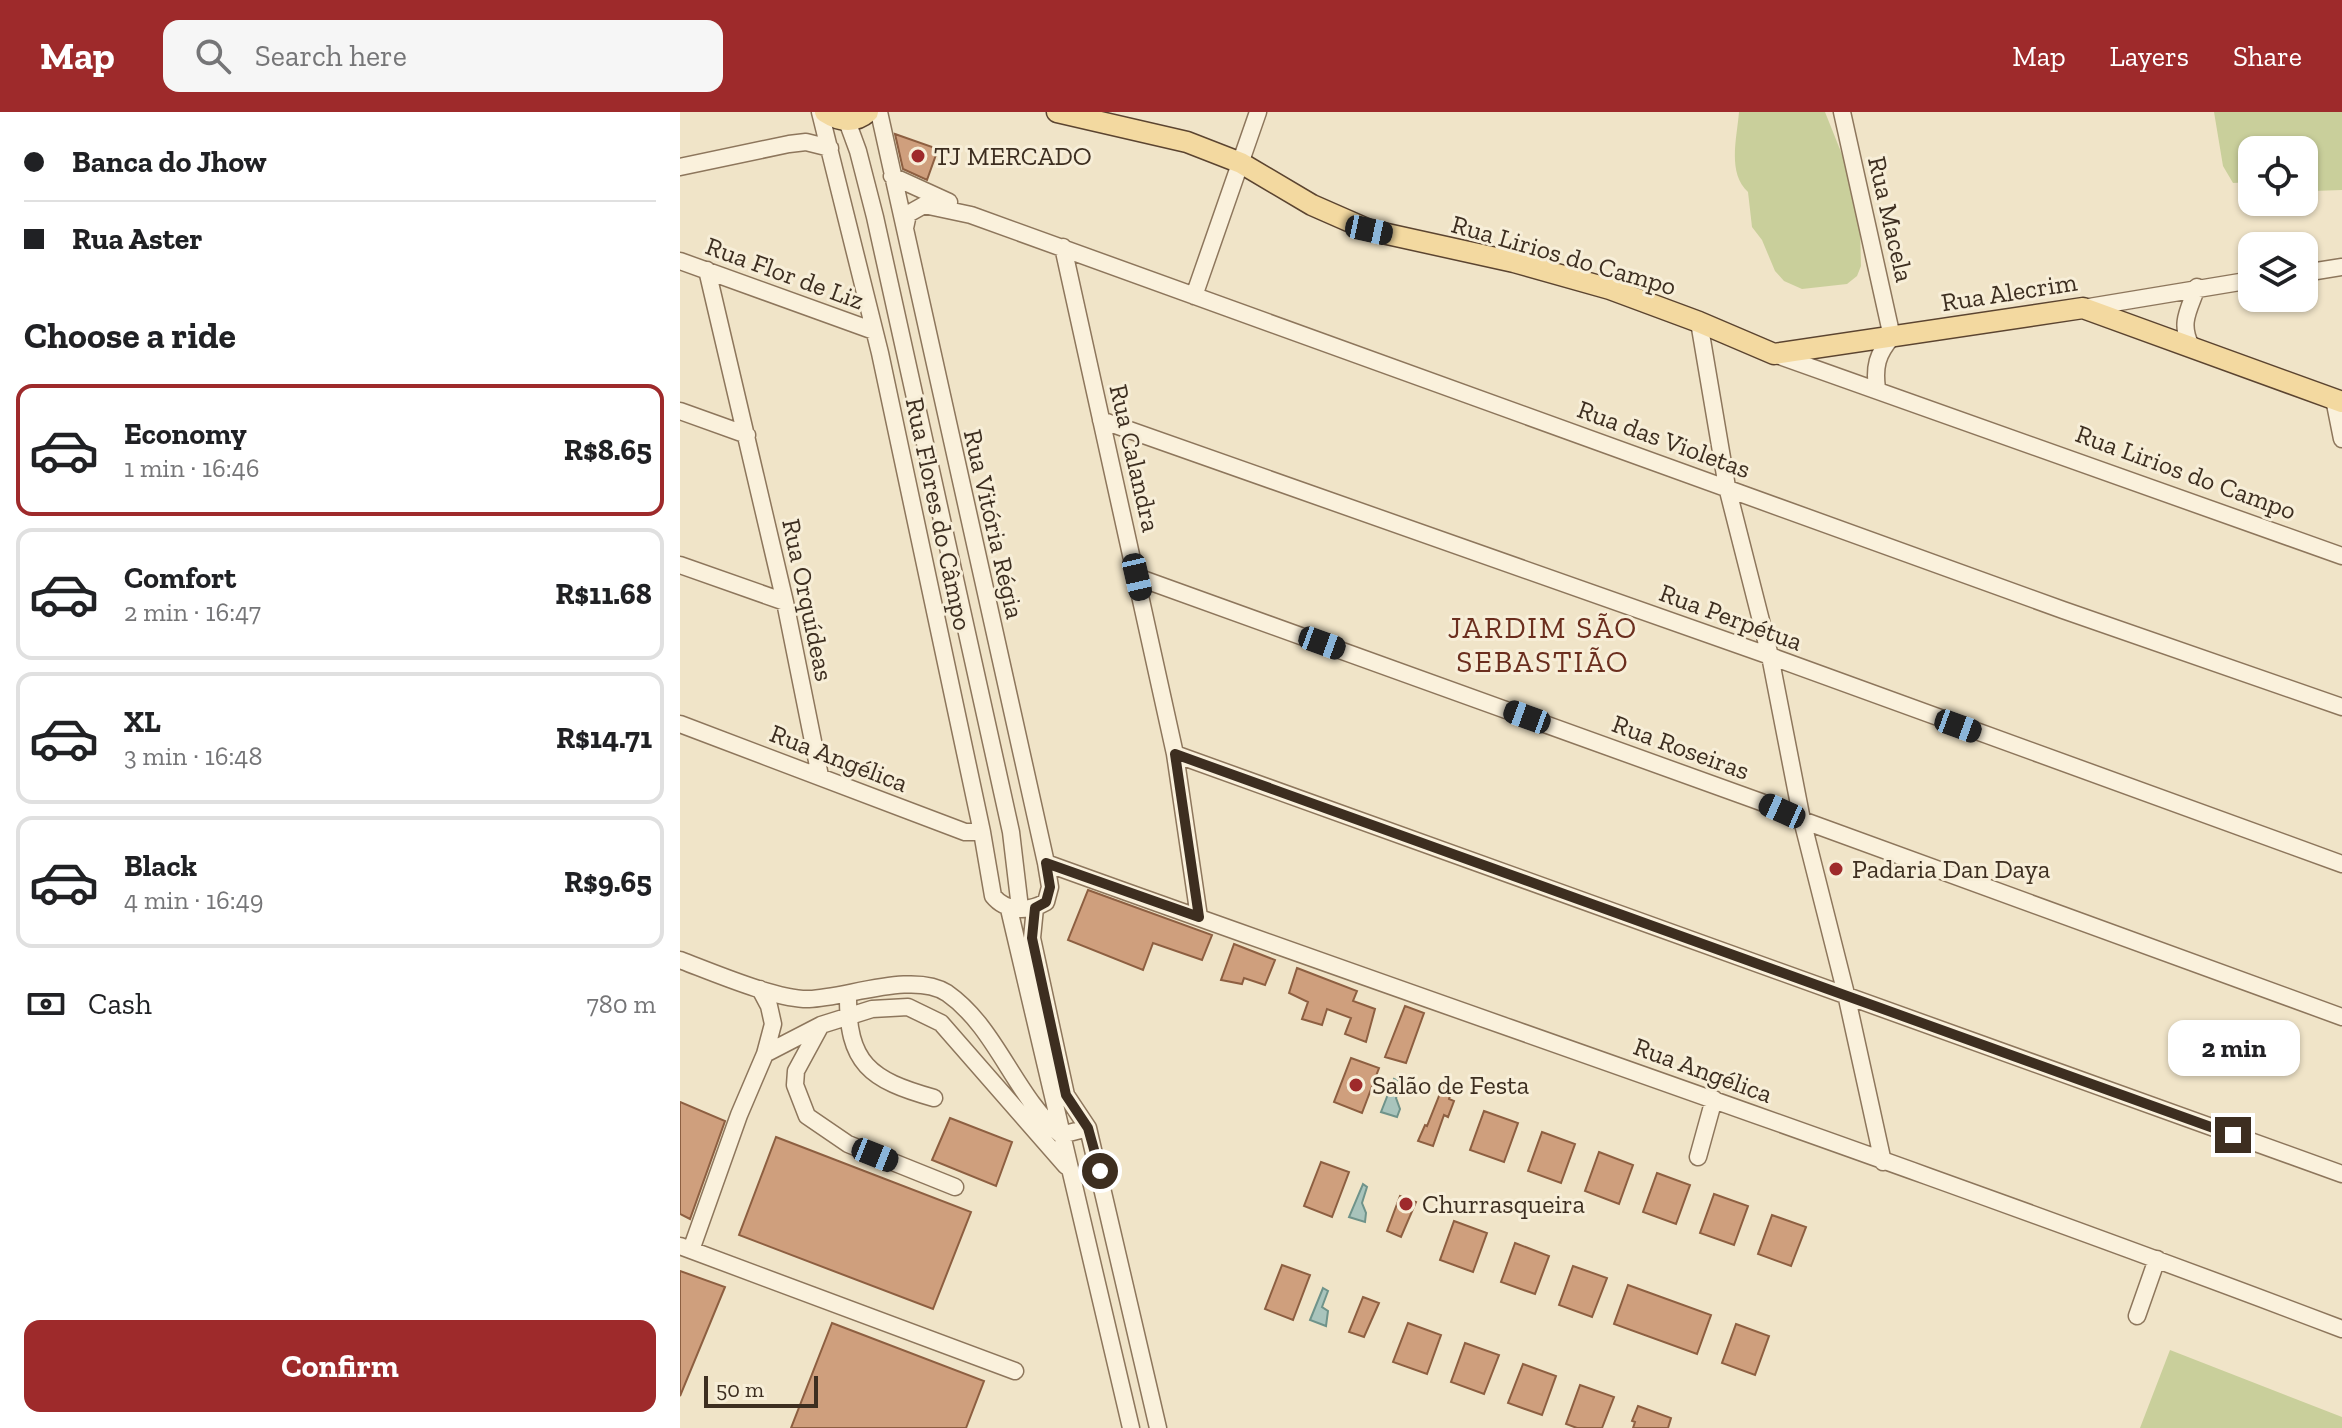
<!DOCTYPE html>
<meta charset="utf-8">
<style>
:root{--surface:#fff;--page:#f6f6f6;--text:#202124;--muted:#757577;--line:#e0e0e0;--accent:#9e2a2b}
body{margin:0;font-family:"Zilla Slab",serif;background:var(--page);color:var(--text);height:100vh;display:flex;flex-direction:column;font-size:30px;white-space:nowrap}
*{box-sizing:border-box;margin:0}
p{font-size:26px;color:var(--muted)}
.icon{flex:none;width:44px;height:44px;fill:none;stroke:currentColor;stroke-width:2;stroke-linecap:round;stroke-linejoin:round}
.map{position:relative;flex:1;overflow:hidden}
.drawer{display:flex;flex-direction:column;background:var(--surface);width:680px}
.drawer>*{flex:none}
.banner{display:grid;align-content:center;height:176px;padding:0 24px;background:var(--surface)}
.buttons{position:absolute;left:1558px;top:24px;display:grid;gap:16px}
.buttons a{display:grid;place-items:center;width:80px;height:80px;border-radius:16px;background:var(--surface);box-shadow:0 2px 6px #0004;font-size:40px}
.scale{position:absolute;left:24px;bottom:20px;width:114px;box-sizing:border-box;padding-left:8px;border:4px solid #3d2e20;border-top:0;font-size:22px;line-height:28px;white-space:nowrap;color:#3d2e20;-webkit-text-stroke:6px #f7eed8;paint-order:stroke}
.end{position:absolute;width:36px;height:36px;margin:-18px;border:10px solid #3d2e20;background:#fff;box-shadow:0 0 0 4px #fff}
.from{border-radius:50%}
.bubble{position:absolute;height:56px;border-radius:16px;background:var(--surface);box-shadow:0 2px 6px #0004;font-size:26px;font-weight:700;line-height:56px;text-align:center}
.car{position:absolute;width:24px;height:48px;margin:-24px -12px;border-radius:10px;box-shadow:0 0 6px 2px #0007;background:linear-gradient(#222 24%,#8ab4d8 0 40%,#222 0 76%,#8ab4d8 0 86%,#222 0)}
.banner b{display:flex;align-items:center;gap:28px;height:76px;font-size:30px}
.banner b+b{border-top:2px solid var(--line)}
.banner i{width:20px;height:20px;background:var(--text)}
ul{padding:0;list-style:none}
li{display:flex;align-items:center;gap:24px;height:132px;margin:0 16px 12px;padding:0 8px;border:4px solid var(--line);border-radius:16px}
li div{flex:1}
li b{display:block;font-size:30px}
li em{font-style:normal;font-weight:700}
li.on{border-color:var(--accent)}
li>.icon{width:72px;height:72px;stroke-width:1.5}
h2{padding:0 24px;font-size:36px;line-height:96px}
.pay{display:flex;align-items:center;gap:20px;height:88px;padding:0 24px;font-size:30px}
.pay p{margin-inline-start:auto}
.primary-button{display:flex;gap:16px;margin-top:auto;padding:16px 24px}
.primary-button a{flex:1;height:92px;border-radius:16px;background:var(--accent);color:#fff;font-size:32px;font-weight:700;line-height:92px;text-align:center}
header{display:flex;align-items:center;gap:48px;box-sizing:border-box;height:112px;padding:0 40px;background:var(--accent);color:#fff}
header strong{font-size:38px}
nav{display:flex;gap:44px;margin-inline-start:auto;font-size:28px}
.search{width:560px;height:72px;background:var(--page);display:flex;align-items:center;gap:20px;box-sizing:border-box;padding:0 28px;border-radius:16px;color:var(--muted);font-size:30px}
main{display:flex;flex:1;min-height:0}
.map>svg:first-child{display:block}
.green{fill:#c9cf9b}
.water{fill:#a9c4bc;stroke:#6f938a;stroke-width:2}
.building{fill:#cf9f7d;stroke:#8d5f41;stroke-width:2}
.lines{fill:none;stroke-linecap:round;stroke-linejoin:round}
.minor-casing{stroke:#8d765c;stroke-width:19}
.major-casing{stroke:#5b4430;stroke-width:23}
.minor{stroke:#faf1dc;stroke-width:16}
.major{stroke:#f3d9a0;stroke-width:20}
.route{stroke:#3d2e20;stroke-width:10}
.poi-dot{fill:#9e2a2b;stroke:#f7eed8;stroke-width:3}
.labels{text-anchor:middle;stroke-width:6;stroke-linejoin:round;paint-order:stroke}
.poi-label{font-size:26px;fill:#3d2e20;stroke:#f7eed8;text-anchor:start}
.street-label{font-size:26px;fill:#3d2e20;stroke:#f7eed8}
.quarter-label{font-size:30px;letter-spacing:2px;fill:#6b2e1e;stroke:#f7eed8}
</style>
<header>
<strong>Map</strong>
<div class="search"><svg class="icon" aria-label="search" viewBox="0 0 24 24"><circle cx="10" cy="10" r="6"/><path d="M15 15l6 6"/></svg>Search here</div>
<nav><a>Map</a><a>Layers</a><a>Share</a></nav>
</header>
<main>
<section class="drawer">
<div class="banner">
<b><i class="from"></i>Banca do Jhow</b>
<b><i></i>Rua Aster</b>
</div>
<h2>Choose a ride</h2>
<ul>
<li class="on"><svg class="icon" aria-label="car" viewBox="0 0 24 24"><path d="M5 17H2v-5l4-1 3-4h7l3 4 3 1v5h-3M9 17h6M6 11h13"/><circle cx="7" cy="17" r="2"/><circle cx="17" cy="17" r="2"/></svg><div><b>Economy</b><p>1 min · 16:46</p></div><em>R$8.65</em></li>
<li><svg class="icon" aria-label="car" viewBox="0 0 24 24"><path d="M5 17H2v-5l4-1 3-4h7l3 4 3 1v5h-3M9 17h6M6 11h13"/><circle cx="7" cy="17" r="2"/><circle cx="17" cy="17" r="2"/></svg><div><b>Comfort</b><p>2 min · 16:47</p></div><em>R$11.68</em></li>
<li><svg class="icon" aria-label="car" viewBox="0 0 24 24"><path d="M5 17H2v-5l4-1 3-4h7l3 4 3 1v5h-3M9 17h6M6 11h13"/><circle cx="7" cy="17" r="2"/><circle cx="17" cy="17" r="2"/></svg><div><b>XL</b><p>3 min · 16:48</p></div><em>R$14.71</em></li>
<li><svg class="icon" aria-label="car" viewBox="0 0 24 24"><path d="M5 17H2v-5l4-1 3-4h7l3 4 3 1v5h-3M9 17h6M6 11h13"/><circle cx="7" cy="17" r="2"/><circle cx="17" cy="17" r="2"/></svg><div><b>Black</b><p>4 min · 16:49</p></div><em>R$9.65</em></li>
</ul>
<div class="pay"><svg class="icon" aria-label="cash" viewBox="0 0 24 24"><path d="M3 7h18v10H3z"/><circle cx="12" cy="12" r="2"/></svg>Cash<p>780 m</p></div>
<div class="primary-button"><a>Confirm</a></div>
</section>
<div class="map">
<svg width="1662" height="1316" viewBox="0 0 1662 1316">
<rect width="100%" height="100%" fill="#f0e4c8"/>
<!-- green -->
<path class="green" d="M1059,0H1145L1163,45L1180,112L1181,154L1177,164L1167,172L1122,177L1104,169L1095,159L1082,128L1072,115L1068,80C1047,61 1057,26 1059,0Z
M1534,0H1662V78L1633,79L1624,75V38H1572V70L1553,71L1543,54Z
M1490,1238L1662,1305V1316H1460Z"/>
<!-- water -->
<path class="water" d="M714,967L722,971L716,986L720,997L717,1005L701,1000Z
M683,1072L687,1075L682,1091L686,1101L685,1110L669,1105Z
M643,1176L648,1179L642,1195L648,1199L646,1214L630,1208Z"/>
<!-- building -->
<path class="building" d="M215,22L258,37L247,68L223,57Z
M408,778L532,823L522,848L473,831L463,858L388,828Z
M554,832L595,848L585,873L564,866L562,872L541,868Z
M617,856L677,879L673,889L695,897L686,930L665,922L671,906L647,897L642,913L622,907L628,890L609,881Z
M725,894L744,901L726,951L705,945Z
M671,946L699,956L682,1001L654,990Z
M763,974L772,977L769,987L774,989L768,1005L764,1003L753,1034L738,1029L745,1013L747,1014Z
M0,990L45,1009L10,1107L0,1102Z
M804,999L838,1011L824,1050L790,1038Z
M270,1006L332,1030L316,1074L252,1048Z
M862,1020L895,1032L881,1071L848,1059Z
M96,1025L291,1100L253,1197L59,1123Z
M919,1040L953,1053L939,1092L905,1079Z
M641,1050L669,1060L652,1105L624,1094Z
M977,1061L1010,1073L996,1112L963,1100Z
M1034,1082L1068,1094L1054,1133L1020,1121Z
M720,1084L736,1090L721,1125L707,1119Z
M1092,1103L1126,1115L1111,1154L1078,1142Z
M774,1109L807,1121L793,1160L760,1148Z
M835,1131L869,1144L855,1182L821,1170Z
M602,1153L630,1163L613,1208L585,1197Z
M893,1154L927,1166L912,1205L879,1193Z
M0,1159L45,1175L0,1284Z
M948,1173L1031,1203L1017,1242L934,1212Z
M683,1185L699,1191L684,1225L669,1220Z
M152,1211L304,1269L286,1316H111Z
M728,1211L761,1223L747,1262L713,1250Z
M1056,1212L1089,1224L1075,1263L1042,1251Z
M785,1231L819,1243L804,1282L771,1270Z
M843,1252L876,1264L862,1303L828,1291Z
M900,1273L934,1285L922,1316H897L886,1312Z
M958,1294L991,1306L988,1316H953L955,1310L952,1309Z"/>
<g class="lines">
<defs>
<path id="minor" d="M140,0L200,241L302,720L313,784C326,800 349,800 366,790L370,775L366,751L199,0
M1162,0L1212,225C1197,242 1194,255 1197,277
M167,9L178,39L195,105L331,720L340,796
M0,55L109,32L126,30L150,36
M212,64L269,90
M225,116L228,102L244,93L291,103L1383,498L1662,595
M383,135L495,642L519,805
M0,149L194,219
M27,158L105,490L140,664
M1624,161L1662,155
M514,184L578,0
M1403,196L1572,168
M1019,210L1047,375L1090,544L1122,708L1166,882L1203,1050
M1511,234C1499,211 1509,198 1517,175
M1094,242L1662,444
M1654,287L1662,327
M0,299L67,323
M421,308L1090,544L1662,752
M0,453L105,490
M457,465L1081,690L1122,708L1662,905
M0,612L285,720H302
M495,642L1662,1062
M366,751C798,907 1233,1054 1662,1217
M355,796L352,826L386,983L408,1016L478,1316
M329,797L451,1316
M0,848C32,860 97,888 129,887C166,886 234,859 267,881C317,916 334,983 381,1023L408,1016
M168,882C167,952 190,968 254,986
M141,913L116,959L115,973L127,1004L168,1032L275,1075
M85,942L141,913L192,897L228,895L261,911L386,1054
M1018,1045L1034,987
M0,1134L335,1259
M11,1138L59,1003L85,942L93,912L89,894L80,877
M1457,1204L1477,1147"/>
<path id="major" d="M145,0C159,9 174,12 188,0
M377,0L507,30L561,51L632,93L689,118L834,150L930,177L1019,210L1094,242L1403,196L1662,290"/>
</defs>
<!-- minor casing -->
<use href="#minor" class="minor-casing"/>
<!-- major casing -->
<use href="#major" class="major-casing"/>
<!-- minor -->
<use href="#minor" class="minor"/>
<!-- major -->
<use href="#major" class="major"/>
</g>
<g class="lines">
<!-- route -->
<path class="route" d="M420,1059L408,1016L386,983L352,826L355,796L366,790L370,775L366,751L519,805L495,642L1553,1023"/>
</g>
<!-- markers -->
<g class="poi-dot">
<circle cx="238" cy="44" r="8"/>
<circle cx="1156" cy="757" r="8"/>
<circle cx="676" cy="973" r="8"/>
<circle cx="726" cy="1092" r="8"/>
</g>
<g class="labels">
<!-- poi labels -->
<g class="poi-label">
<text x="254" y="53">TJ MERCADO</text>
<text x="1172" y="766">Padaria Dan Daya</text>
<text x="692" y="982">Salão de Festa</text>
<text x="742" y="1101">Churrasqueira</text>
</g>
<!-- street labels -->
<g class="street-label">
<text transform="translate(1211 107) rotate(77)" y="9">Rua Macela</text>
<text transform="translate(884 143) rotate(16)" y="9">Rua Lirios do Campo</text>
<text transform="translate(105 161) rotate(20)" y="9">Rua Flor de Liz</text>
<text transform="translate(1329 180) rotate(-9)" y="9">Rua Alecrim</text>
<text transform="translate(984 327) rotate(20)" y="9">Rua das Violetas</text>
<text transform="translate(455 346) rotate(77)" y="9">Rua Calandra</text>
<text transform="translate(1506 360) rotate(20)" y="9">Rua Lirios do Campo</text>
<text transform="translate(259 402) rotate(78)" y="9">Rua Flores do Câmpo</text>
<text transform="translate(314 412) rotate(77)" y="9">Rua Vitória Régia</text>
<text transform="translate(128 488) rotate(78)" y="9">Rua Orquídeas</text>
<text transform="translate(1051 505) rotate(20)" y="9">Rua Perpétua</text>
<text transform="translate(1001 635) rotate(20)" y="9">Rua Roseiras</text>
<text transform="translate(159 646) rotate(21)" y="9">Rua Angélica</text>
<text transform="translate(1023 958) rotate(20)" y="9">Rua Angélica</text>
</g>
<!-- quarter labels -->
<g class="quarter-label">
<text x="863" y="526">JARDIM SÃO<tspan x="863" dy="34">SEBASTIÃO</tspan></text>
</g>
</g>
</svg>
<div class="buttons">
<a><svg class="icon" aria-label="locate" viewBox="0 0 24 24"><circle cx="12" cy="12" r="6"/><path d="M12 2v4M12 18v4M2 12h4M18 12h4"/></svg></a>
<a><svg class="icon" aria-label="layers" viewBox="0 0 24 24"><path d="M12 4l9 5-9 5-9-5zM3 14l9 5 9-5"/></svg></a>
</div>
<div class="scale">50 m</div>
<i class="end from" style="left:420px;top:1059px"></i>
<i class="end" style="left:1553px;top:1023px"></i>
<div class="bubble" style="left:1488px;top:908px;width:132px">2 min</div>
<i class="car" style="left:689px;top:118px;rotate:102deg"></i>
<i class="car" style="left:457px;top:465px;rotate:167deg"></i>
<i class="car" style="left:642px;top:531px;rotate:110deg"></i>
<i class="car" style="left:847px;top:605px;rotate:290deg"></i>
<i class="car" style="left:1278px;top:614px;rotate:110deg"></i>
<i class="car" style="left:1102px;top:699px;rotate:294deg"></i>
<i class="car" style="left:195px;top:1043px;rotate:112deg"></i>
</div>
</main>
